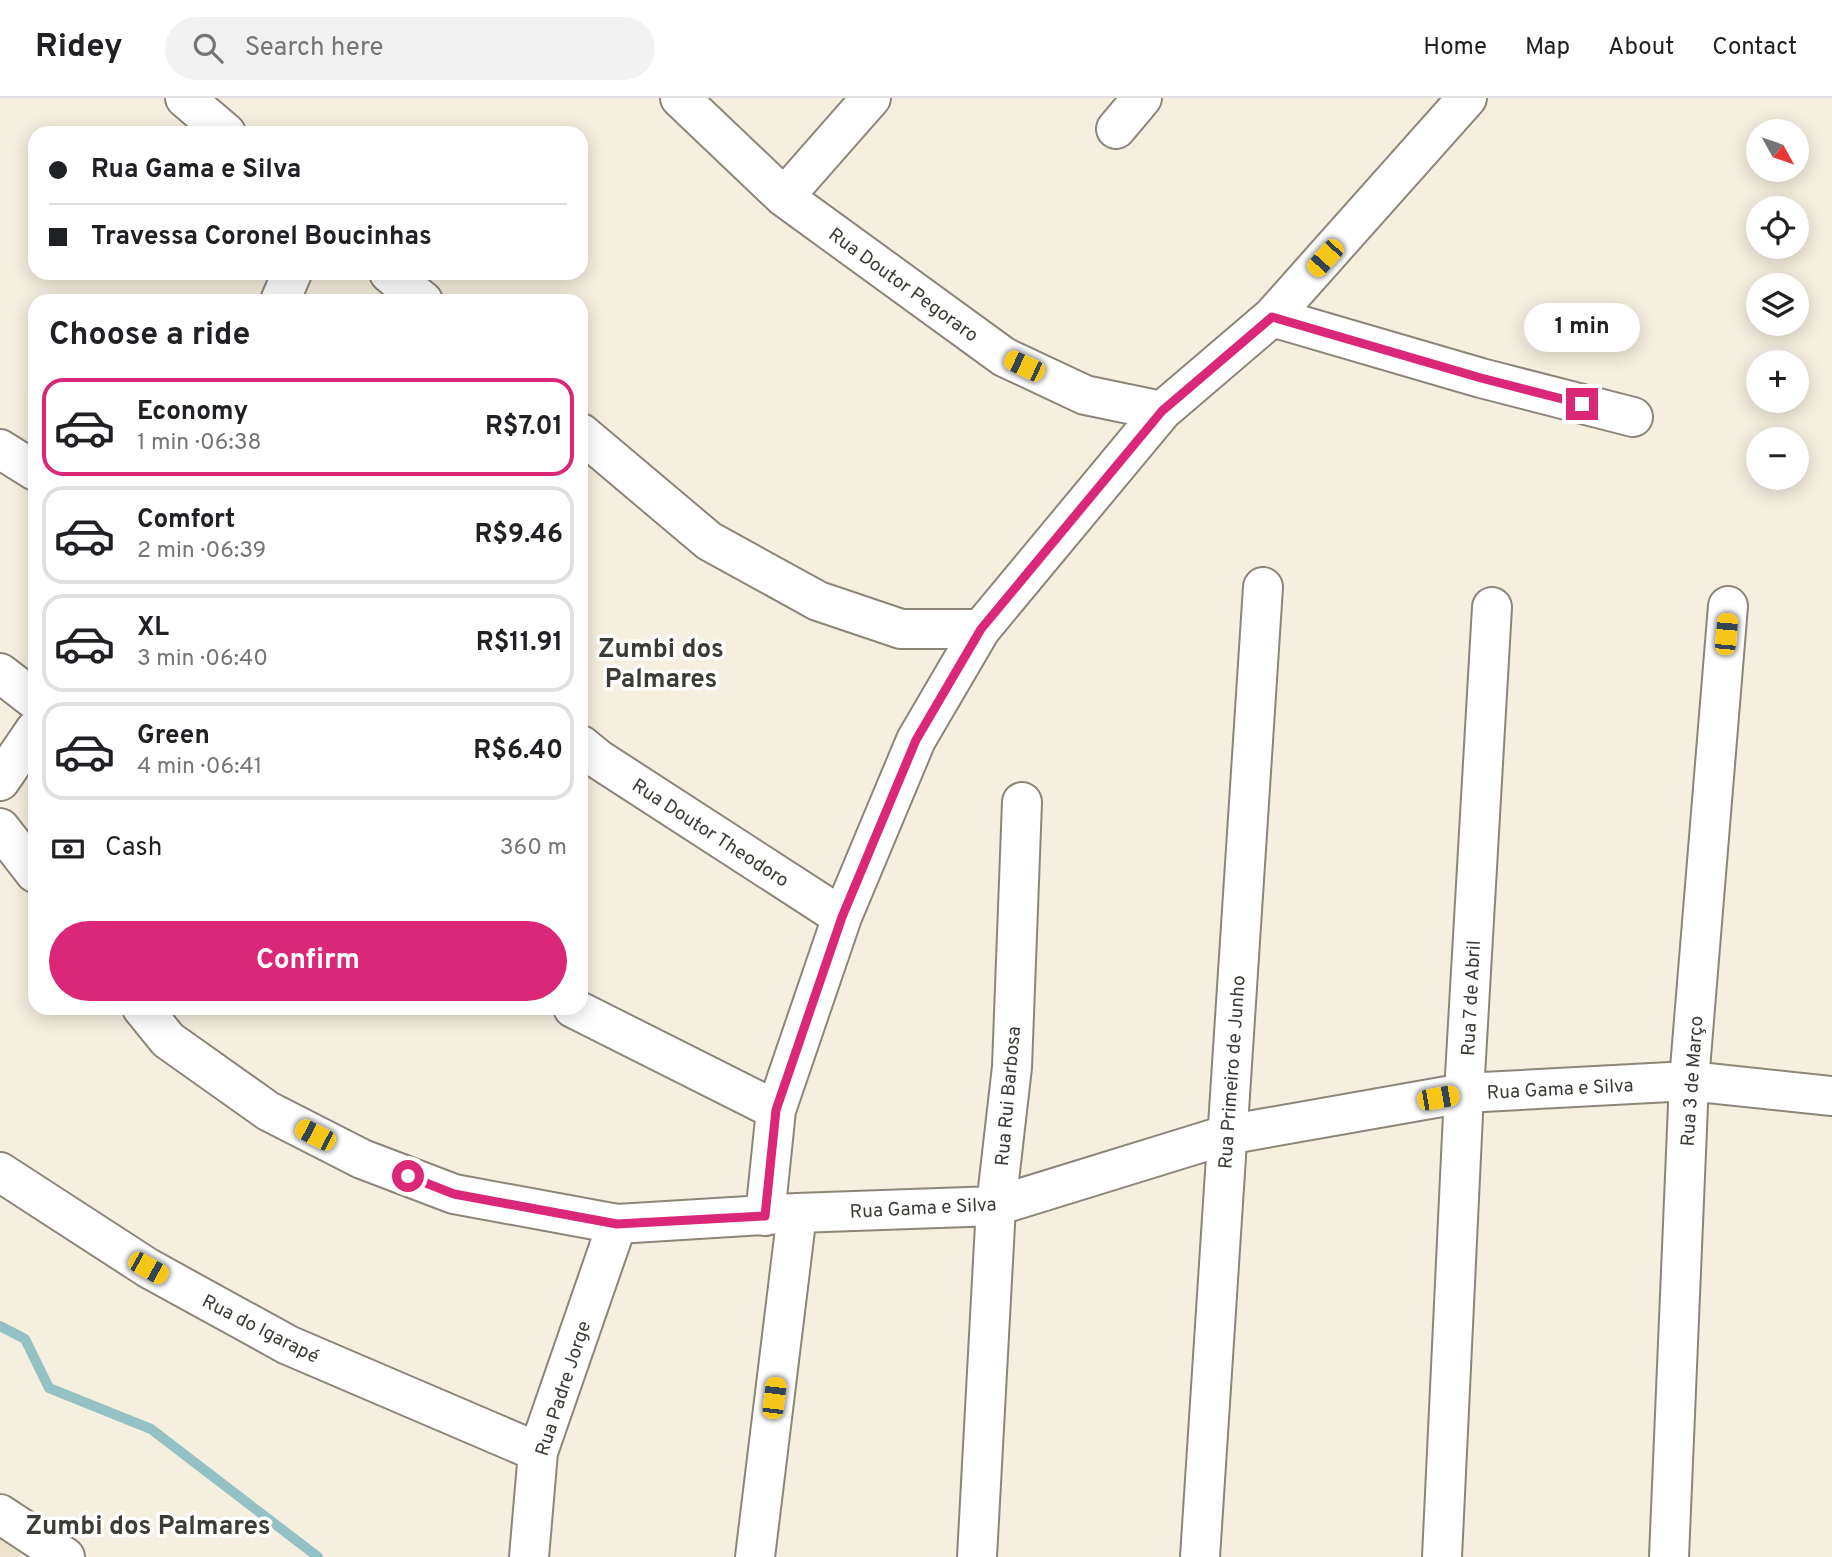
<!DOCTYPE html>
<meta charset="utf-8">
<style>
:root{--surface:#fff;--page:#f2f2f2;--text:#202124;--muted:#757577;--line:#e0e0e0;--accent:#db2777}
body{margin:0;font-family:Overpass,sans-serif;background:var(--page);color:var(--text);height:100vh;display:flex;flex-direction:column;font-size:26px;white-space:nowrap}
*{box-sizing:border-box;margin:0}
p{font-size:23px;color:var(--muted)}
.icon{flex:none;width:38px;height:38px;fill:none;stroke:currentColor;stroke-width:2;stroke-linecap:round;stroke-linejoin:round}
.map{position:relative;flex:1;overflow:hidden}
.drawer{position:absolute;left:28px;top:196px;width:560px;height:721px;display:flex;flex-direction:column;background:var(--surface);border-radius:21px;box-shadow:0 4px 18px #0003}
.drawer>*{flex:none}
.hud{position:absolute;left:28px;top:28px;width:560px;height:154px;border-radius:21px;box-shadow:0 4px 18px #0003;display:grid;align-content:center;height:154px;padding:0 21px;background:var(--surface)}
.needle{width:46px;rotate:130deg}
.tools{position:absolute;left:1746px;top:21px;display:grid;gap:14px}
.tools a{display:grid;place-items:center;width:63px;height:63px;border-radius:50%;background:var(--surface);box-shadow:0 4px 18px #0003;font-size:35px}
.end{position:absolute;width:32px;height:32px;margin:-16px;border:9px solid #db2777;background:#fff;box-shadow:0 0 0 4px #fff}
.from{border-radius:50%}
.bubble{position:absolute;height:49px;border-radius:24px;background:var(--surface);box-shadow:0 4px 18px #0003;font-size:23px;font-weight:700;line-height:49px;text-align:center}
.car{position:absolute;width:21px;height:42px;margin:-21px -10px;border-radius:9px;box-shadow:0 0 5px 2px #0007;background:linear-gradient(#f5c518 24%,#345 0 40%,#f5c518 0 76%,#345 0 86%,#f5c518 0)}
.hud b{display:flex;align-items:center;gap:24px;height:66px;font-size:26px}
.hud b+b{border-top:2px solid var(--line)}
.hud i{width:18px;height:18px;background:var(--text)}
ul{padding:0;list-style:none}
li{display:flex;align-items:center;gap:21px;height:98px;margin:0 14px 10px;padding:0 7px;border:4px solid var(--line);border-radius:21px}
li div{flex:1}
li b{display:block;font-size:26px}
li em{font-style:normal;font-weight:700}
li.selected{border-color:var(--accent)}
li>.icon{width:63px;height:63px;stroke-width:1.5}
h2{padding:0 21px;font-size:32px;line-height:84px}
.pay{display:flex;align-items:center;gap:18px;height:77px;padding:0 21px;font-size:26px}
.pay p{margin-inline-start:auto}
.action{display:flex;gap:14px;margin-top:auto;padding:14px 21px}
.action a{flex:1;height:80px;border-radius:42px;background:var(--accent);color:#fff;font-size:28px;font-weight:700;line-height:80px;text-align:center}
header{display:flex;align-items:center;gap:42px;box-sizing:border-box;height:98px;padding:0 35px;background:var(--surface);border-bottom:2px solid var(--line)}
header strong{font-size:33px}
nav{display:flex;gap:38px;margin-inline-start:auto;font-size:24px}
.search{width:490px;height:63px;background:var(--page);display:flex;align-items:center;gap:18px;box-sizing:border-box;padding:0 24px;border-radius:38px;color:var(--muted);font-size:26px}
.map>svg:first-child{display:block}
.built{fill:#eee4ce}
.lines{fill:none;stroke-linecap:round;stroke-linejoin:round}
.stream{stroke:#94c1c3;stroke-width:10}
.minor-casing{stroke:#8c8679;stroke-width:42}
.minor{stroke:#fff;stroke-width:38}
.route{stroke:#db2777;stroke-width:9}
.labels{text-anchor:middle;stroke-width:7;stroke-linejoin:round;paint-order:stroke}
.street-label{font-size:19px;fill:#3d3b35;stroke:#fff}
.district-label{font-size:26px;font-weight:bold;fill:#3d3b35;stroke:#fff}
</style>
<header>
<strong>Ridey</strong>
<div class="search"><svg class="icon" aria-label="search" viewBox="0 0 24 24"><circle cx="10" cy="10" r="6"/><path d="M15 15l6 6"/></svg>Search here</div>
<nav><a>Home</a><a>Map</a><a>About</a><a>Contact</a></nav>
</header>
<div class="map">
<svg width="1832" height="1459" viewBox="0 0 1832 1459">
<rect width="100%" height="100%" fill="#f5efe0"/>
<!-- built -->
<path class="built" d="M0,1437L23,1453L18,1459H0Z"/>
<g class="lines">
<!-- stream -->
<path class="stream" d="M0,1228L25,1241L49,1290L151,1331L318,1459"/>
<defs>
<path id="minor" d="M185,0L226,35
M680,0L784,99L1004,259L1085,297L1162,313
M1116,31L1142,0
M784,99L871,0
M389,175L423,203
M280,203L292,175
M1272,219L1481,280L1633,319
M581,335L709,443L818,503L901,531H981
M0,351L35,373
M0,575L35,602
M581,647L598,661L842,819
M0,683L35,632
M0,730L35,775
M142,910L168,942L268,1013L362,1061L454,1096L617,1126L797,1115L996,1108L1226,1037L1464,995L1689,983L1832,998
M573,910L776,1012
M0,1074L148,1170L288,1247L538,1354
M765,1118L776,1012L842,819L916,642L981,531L1162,313L1272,219L1467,0
M0,1416L65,1459
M529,1459L538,1354L617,1126
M755,1459L797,1115
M977,1459L996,1108L1012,969L1022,704
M1200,1459L1263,489
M1442,1459L1464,995L1492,509
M1669,1459L1689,983L1728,508"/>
</defs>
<!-- minor casing -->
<use href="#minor" class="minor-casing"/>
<!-- minor -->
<use href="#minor" class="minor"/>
</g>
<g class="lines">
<!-- route -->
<path class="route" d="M408,1078L454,1096L617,1126L765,1118L776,1012L842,819L916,642L981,531L1162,313L1272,219L1481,280L1582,306"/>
</g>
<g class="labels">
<!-- street labels -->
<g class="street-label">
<text transform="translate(904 186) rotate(36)" y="7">Rua Doutor Pegoraro</text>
<text transform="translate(711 734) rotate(33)" y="7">Rua Doutor Theodoro</text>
<text transform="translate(1470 900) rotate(-87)" y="7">Rua 7 de Abril</text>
<text transform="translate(1231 974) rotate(-86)" y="7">Rua Primeiro de Junho</text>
<text transform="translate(1691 983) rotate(-86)" y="7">Rua 3 de Março</text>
<text transform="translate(1560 990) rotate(-3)" y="7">Rua Gama e Silva</text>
<text transform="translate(1007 998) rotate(-85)" y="7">Rua Rui Barbosa</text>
<text transform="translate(923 1109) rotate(-3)" y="7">Rua Gama e Silva</text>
<text transform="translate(261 1230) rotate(27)" y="7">Rua do Igarapé</text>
<text transform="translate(562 1290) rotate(-72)" y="7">Rua Padre Jorge</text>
</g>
<!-- district labels -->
<g class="district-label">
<text x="661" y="559">Zumbi dos<tspan x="661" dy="30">Palmares</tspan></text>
<text x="148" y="1436">Zumbi dos Palmares</text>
</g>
</g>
</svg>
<div class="tools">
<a><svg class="needle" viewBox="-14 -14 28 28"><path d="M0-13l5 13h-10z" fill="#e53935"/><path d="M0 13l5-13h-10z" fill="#757577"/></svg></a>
<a><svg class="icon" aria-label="locate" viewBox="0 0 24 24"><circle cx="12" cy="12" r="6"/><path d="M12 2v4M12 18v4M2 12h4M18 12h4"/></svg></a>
<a><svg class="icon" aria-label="layers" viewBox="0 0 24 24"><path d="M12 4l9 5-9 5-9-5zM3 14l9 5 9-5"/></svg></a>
<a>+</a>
<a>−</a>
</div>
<i class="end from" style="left:408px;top:1078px"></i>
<i class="end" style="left:1582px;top:306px"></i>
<div class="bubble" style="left:1524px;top:205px;width:116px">1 min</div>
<i class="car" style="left:1325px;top:160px;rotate:222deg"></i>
<i class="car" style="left:1024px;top:268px;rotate:295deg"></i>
<i class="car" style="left:1726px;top:536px;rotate:5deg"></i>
<i class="car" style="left:1438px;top:1000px;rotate:80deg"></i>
<i class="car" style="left:315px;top:1037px;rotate:297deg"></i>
<i class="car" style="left:148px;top:1170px;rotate:119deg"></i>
<i class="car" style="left:774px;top:1300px;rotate:7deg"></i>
<div class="hud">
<b><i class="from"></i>Rua Gama e Silva</b>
<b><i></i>Travessa Coronel Boucinhas</b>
</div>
<section class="drawer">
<h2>Choose a ride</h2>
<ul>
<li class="selected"><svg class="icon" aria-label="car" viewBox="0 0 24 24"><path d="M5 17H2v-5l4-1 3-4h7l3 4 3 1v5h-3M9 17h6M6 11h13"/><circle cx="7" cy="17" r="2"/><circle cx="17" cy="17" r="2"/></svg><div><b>Economy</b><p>1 min · 06:38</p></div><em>R$7.01</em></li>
<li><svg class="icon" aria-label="car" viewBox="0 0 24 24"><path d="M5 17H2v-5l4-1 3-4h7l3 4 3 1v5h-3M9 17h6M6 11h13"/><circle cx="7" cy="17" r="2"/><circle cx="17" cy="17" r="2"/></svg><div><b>Comfort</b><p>2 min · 06:39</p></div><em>R$9.46</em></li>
<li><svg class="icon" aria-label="car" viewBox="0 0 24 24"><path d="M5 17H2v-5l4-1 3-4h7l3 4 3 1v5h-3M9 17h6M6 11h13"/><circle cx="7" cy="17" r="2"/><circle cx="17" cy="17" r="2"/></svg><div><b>XL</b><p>3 min · 06:40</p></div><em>R$11.91</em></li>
<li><svg class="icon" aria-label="car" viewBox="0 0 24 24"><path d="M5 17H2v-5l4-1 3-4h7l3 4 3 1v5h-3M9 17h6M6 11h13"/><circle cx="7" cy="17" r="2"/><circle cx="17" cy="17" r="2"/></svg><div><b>Green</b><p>4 min · 06:41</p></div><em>R$6.40</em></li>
</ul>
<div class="pay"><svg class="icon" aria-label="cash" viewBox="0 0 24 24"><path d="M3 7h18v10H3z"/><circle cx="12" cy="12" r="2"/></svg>Cash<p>360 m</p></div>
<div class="action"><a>Confirm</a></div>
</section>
</div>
